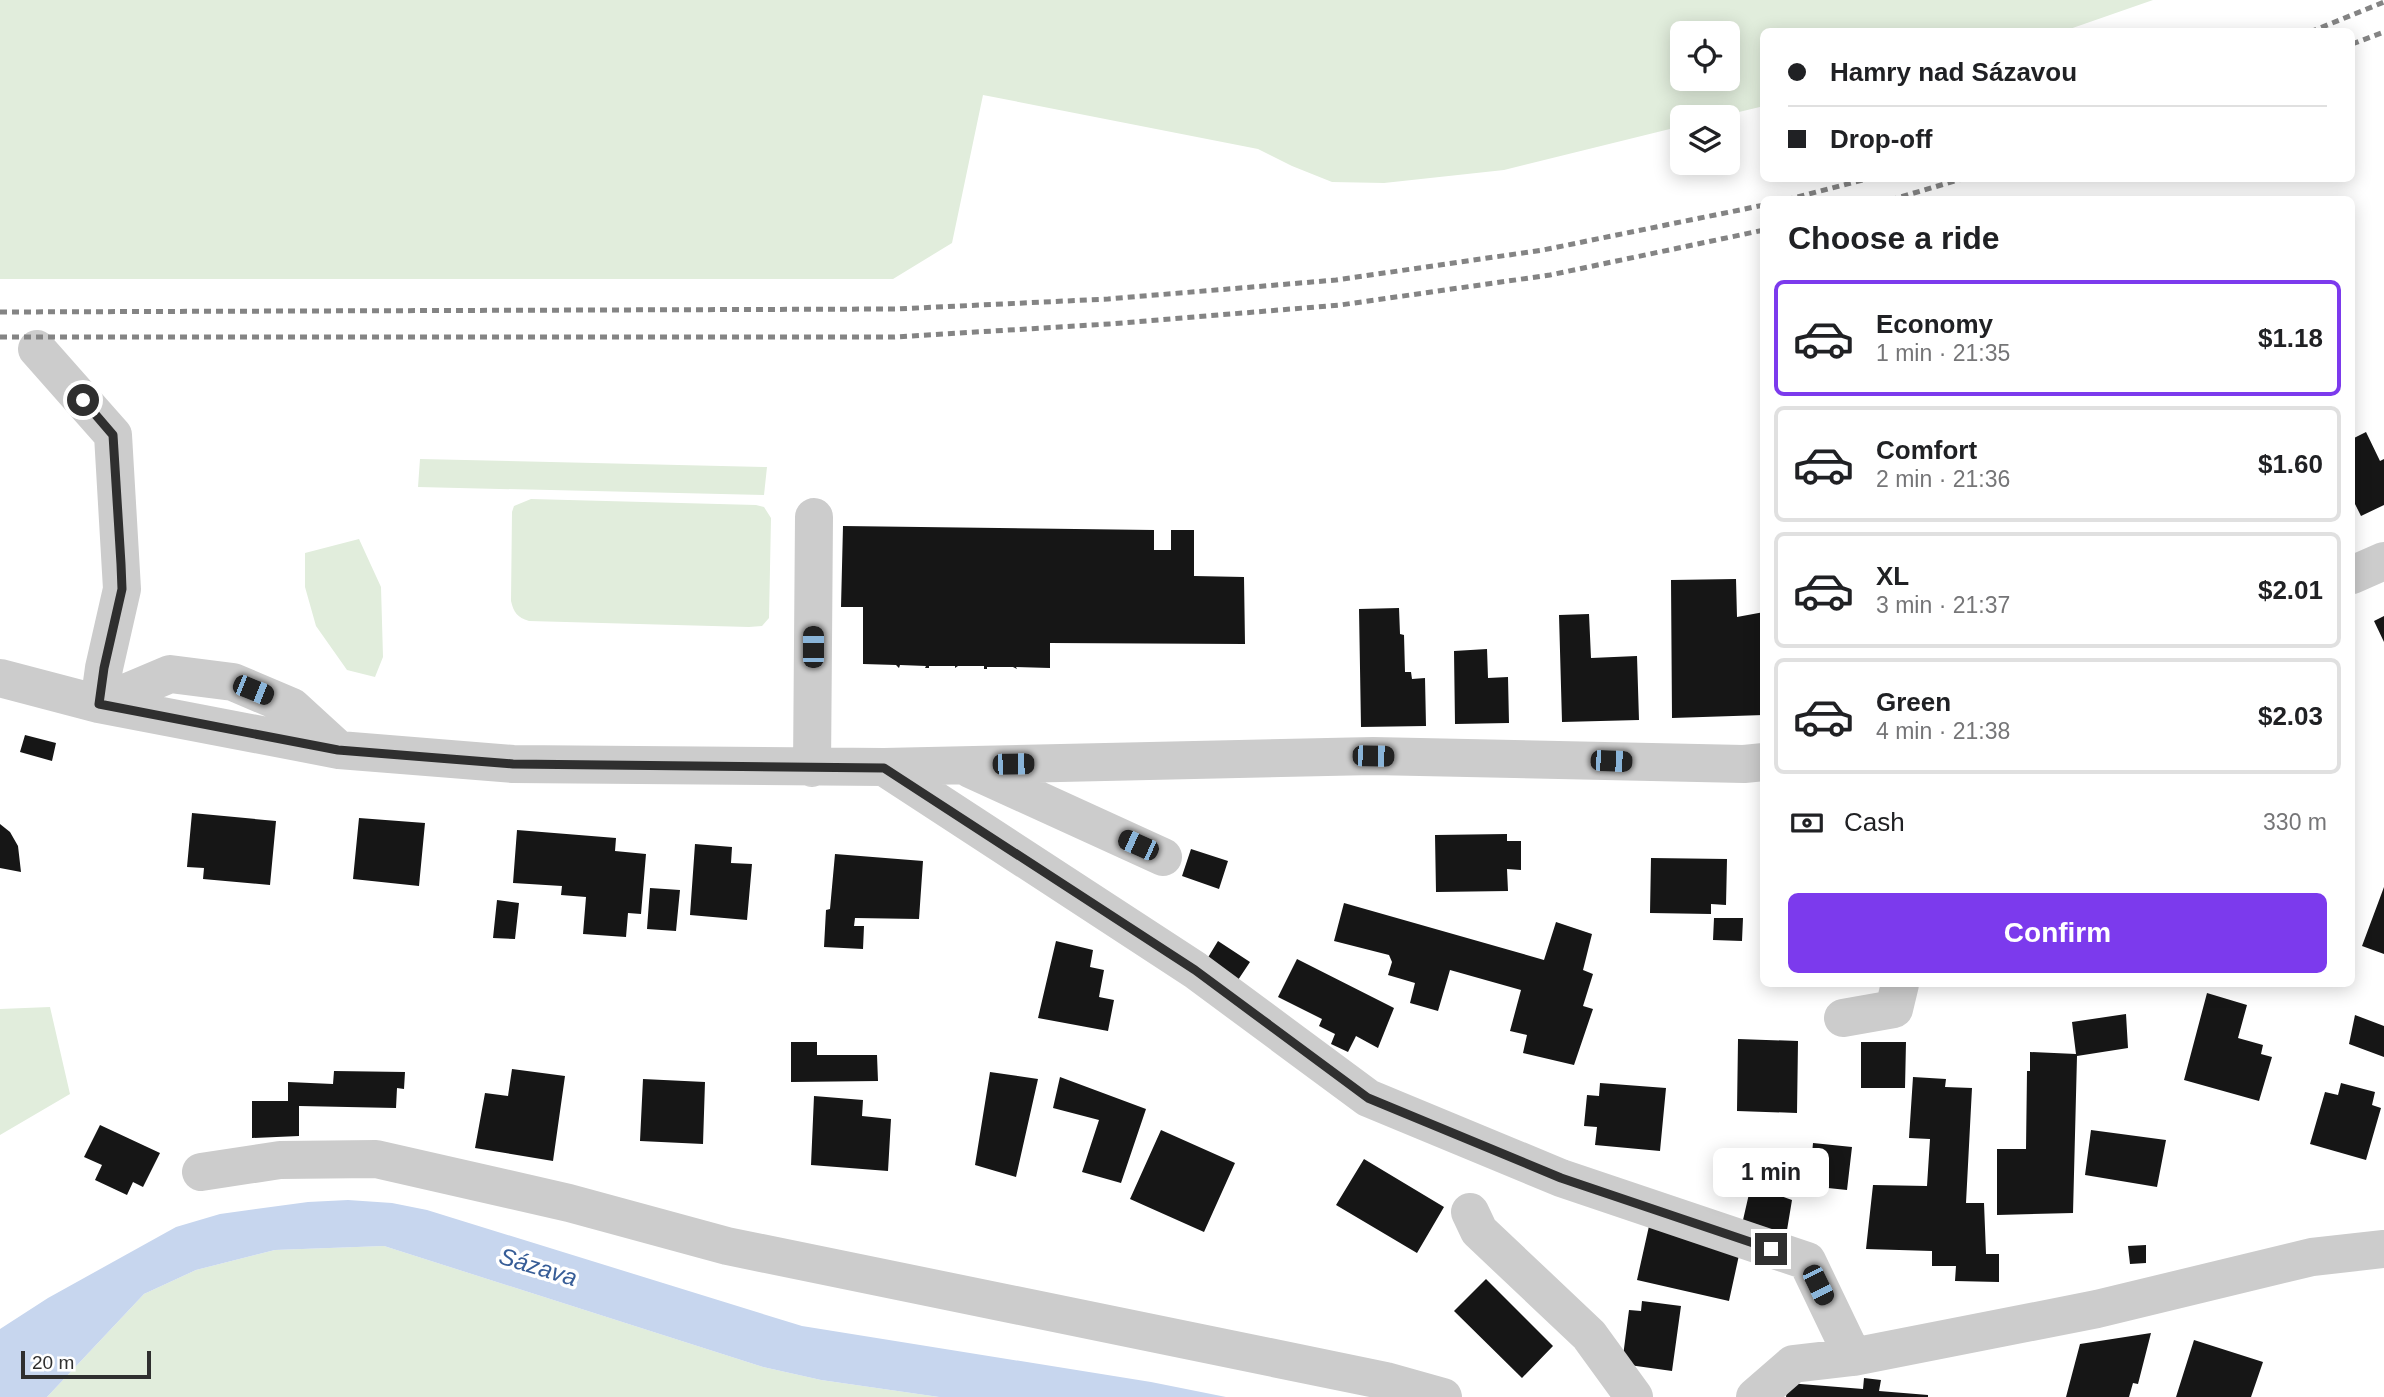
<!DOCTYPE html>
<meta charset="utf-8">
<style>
:root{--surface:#fff;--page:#f2f2f2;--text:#202124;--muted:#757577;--line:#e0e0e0;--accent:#7c3aed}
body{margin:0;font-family:Arial,sans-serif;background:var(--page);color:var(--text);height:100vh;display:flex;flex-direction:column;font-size:26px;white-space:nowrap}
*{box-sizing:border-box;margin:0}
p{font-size:23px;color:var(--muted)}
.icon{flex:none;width:38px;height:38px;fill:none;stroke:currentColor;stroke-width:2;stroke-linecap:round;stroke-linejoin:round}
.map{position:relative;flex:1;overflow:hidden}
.drawer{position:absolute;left:1760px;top:196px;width:595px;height:791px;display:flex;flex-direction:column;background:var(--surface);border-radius:10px;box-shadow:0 4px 18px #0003}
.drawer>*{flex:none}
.banner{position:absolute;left:1760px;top:28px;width:595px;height:154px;border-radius:10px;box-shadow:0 4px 18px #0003;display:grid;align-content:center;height:154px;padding:0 28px;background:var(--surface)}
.fabs{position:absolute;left:1670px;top:21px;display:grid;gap:14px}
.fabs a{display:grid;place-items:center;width:70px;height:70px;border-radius:10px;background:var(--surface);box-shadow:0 4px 18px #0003;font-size:35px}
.scale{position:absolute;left:21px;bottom:18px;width:130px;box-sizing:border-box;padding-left:7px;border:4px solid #2f2f2f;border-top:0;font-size:19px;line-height:24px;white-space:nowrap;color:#2f2f2f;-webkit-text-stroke:5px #fff;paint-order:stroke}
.end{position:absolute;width:32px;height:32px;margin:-16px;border:9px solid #2f2f2f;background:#fff;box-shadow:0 0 0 4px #fff}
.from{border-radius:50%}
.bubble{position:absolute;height:49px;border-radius:10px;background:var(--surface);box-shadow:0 4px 18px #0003;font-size:23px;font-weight:800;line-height:49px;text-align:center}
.car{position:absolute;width:21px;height:42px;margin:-21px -10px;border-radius:9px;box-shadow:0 0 5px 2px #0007;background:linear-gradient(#222 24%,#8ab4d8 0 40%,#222 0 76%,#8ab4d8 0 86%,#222 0)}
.banner b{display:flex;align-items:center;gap:24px;height:66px;font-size:26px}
.banner b+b{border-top:2px solid var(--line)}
.banner i{width:18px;height:18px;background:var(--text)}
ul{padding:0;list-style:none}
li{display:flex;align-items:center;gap:21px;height:116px;margin:0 14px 10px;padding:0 14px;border:4px solid var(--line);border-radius:10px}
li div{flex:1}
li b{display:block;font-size:26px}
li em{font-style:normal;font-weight:800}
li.on{border-color:var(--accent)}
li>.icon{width:63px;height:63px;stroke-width:1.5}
h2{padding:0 28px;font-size:32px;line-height:84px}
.pay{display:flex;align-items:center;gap:18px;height:77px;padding:0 28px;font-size:26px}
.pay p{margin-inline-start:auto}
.cta{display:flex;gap:14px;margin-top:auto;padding:14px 28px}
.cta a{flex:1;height:80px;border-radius:10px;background:var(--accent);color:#fff;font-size:28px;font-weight:800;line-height:80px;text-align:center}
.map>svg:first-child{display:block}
.green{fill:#e1eddc;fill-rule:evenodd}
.water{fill:#c7d6ee}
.building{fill:#161616}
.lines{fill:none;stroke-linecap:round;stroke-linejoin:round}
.minor{stroke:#ccc;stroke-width:38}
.rail{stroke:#848484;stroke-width:5;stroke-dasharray:7 5;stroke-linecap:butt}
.route{stroke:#2f2f2f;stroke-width:9}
.labels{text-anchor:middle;stroke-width:7;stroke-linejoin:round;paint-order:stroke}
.water-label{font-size:24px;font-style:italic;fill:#375d97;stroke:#fff}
</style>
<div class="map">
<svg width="2384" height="1397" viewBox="0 0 2384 1397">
<rect width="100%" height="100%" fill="#fff"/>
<!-- green -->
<path class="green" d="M0,0H2153L2064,31L1764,32V106L1718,117H1682V126L1504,170L1384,183L1332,182L1292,166L1258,149L983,95L952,243L893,279H0ZM1682,33H1727V79H1682Z
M420,459L767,467L764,495L418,487Z
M531,499L756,505L764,507L771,518L769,618L762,626L749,627L529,621C517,617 514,613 511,601L512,512L514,506Z
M359,539L381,587L383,657L375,677L347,670L316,626L305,587V553Z
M50,1007L70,1094L0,1135V1009Z
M384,1246L763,1367L821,1380L939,1397H47L144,1294L196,1270L275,1250Z"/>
<!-- water -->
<path class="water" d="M348,1200L392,1203L427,1210L802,1326L1151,1382L1226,1397H939L821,1380L763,1367L384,1246L275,1250L196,1270L144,1294L47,1397H0V1329L48,1298L176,1227L220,1214L308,1202Z"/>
<!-- building -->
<path class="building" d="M2366,432L2380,461L2384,459V505L2361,516L2352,498V439Z
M843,526L1154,530V550H1171V530H1194V576L1244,577L1245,644L1050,643V668L1016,667L1017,669L1013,667H987V669H984V666H958L955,668V666H929V668H925L926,666L900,665L899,668L896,665L863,664V607H841Z
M1736,579L1737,617L1764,612V715L1672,718L1671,580Z
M1399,608L1400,634L1404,635L1405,672H1411L1412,679L1425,678L1426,726L1361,727L1359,609Z
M1589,614L1591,658L1637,656L1639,720L1562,722L1559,615Z
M2384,616V642L2374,621Z
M1487,649L1488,678L1508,677L1509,723L1455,724L1454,651Z
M25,735L56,743L52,761L20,752Z
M192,813L276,821L270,885L203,879L204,868L187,867Z
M359,818L425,823L419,886L353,879Z
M0,824L10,832L18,846L21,872L0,868Z
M517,830L616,838L615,851L646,854L641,914L628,913L626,937L583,934L586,897L561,895L562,886L513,883Z
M1507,834V841H1521V870L1507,869L1508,891L1436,892L1435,835Z
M695,844L732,847L731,863L752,864L747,920L690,915Z
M1191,849L1228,861L1219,889L1182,876Z
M835,854L923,861L919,919L855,918L854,926H864L863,949L824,947L826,910L830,909Z
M1651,858L1727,859L1726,905L1711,904V914L1650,913Z
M2384,887V954L2362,946Z
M650,888L680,890L676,931L647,929Z
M497,900L519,903L515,939L493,938Z
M1344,903L1544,960L1556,922L1592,934L1583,970L1593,974L1583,1006L1593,1009L1574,1065L1523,1053L1527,1035L1510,1031L1521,990L1450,970L1438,1011L1410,1003L1415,983L1388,975L1392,962L1389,955L1334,941Z
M1714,918H1743L1742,941L1713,940Z
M1056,941L1093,950L1090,967L1104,970L1099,997L1114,1000L1108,1031L1038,1018Z
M1218,941L1250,962L1238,980L1207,959Z
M1297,959L1394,1008L1378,1048L1356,1036L1348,1052L1331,1044L1335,1034L1319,1026L1322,1019L1278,997Z
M2207,993L2247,1005L2238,1038L2263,1045L2261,1054L2272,1057L2259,1101L2184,1080Z
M2126,1014L2128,1048L2077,1056L2073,1213L1997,1215V1149H2026L2027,1071H2030V1052L2076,1054L2072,1022Z
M2355,1015L2384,1026V1057L2349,1044Z
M1738,1039L1798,1041L1797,1113L1737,1111Z
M791,1042H817V1055H877L878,1081L791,1082Z
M1861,1042H1906L1905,1088H1861Z
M512,1069L565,1076L553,1161L475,1148L485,1093L508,1096Z
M334,1071L405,1072L404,1089L397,1088L396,1108L299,1106V1136L252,1138V1101H288V1082L333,1084Z
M990,1072L1038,1079L1016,1177L975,1165Z
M1060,1077L1146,1109L1121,1183L1082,1172L1099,1120L1053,1108Z
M1913,1077L1946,1079L1945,1087L1972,1088L1966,1203H1984L1986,1254H1999V1282L1955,1281L1956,1266H1932V1251L1866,1249L1873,1185L1927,1186L1930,1139L1909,1138Z
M643,1079L705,1082L703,1144L640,1141Z
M1600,1083L1666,1088L1660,1151L1595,1145L1597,1127L1584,1126L1587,1095L1599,1096Z
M2341,1083L2375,1092L2372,1105L2381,1108L2366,1160L2310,1144L2325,1092L2338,1095Z
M814,1096L863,1100L862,1116L891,1119L888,1171L811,1165Z
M100,1125L160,1153L143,1187L133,1182L127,1195L95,1180L102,1165L84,1157Z
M1161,1130L1235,1163L1204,1232L1130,1199Z
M2091,1130L2166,1140L2157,1187L2085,1175Z
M1813,1143L1852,1147L1847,1190L1809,1186Z
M1364,1159L1444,1207L1417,1253L1336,1205Z
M1751,1185L1792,1200L1786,1236L1743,1220Z
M1649,1226L1741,1246L1729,1301L1637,1280Z
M2146,1245V1263L2130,1264L2128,1246Z
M1486,1279L1553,1346L1522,1378L1454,1311Z
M1642,1301L1681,1306L1672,1371L1622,1364L1629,1310L1641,1311Z
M2151,1333L2138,1384L2133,1383L2129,1397H2066L2080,1344Z
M2194,1340L2263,1362L2251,1397H2176Z
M1864,1378L1881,1380L1879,1391L1928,1395V1397H1786L1788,1383L1863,1389Z"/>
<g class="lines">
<!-- minor -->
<path class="minor" d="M37,349L113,435L122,589L104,668L99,704L170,674L233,682L292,707L339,750
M2352,575L2384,561
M0,678L99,704L339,750L513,764L884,767L1373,756L1744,764L1764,762
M884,767L1195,970L1368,1098L1561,1178L1807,1261L1853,1357
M812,768L814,517
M970,769L1163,857
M1843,1018L1894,1009L1900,984
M201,1172L280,1160L376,1159L569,1203L727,1246L1386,1381L1443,1397
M1470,1212L1479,1231L1589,1335L1634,1397
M1755,1397L1793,1364L1853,1357L2097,1309L2312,1257L2384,1249"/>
<!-- rail -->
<path class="rail" d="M2310,32L2384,2
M2352,44L2384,32
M1786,200L1870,178
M1890,200L1965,178
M0,312L895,309L1108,299L1336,280L1543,250L1764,205
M0,337H894L1109,324L1340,305L1550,275L1764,230"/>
</g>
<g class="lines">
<!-- route -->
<path class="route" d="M83,400L113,435L121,564L122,589L104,668L99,704L338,750L513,764L884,768L1195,970L1368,1098L1561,1178L1771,1249"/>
</g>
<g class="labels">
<!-- water labels -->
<g class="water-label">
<text transform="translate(538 1267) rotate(17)" y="8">Sázava</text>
</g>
</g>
</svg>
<div class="fabs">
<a><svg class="icon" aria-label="locate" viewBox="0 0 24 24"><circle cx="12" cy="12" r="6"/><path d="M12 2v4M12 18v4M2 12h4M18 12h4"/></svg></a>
<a><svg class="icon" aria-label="layers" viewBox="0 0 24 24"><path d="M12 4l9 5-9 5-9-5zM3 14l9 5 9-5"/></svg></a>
</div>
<div class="scale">20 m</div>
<i class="end from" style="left:83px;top:400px"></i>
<i class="end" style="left:1771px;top:1249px"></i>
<div class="bubble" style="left:1713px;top:1148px;width:116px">1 min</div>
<i class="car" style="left:813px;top:647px;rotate:0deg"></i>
<i class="car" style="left:253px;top:690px;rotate:112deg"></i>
<i class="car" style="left:1373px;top:756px;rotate:91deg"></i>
<i class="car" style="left:1611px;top:761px;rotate:92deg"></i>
<i class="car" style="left:1013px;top:764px;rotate:89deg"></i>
<i class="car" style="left:1138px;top:845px;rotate:294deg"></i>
<i class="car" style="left:1818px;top:1285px;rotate:154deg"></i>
<div class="banner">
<b><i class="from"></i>Hamry nad Sázavou</b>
<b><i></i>Drop-off</b>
</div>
<section class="drawer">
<h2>Choose a ride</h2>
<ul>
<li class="on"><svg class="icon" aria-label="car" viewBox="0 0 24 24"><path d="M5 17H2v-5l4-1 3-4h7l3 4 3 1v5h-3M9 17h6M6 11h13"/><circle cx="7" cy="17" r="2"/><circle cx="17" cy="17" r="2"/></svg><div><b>Economy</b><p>1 min · 21:35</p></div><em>$1.18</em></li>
<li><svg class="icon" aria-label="car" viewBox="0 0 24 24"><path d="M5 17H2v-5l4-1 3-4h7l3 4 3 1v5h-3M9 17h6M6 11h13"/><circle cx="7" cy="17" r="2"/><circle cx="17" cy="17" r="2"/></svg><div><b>Comfort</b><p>2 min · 21:36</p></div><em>$1.60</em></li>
<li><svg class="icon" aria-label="car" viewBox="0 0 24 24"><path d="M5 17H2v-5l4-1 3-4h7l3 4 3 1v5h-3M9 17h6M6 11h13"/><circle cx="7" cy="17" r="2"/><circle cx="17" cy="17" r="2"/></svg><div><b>XL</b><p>3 min · 21:37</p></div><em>$2.01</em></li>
<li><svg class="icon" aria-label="car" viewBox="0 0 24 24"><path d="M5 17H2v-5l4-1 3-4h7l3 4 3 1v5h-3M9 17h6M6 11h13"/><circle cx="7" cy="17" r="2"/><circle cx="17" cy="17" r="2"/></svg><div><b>Green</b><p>4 min · 21:38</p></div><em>$2.03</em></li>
</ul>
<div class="pay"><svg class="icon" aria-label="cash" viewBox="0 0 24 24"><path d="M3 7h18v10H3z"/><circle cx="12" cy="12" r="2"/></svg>Cash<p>330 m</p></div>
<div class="cta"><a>Confirm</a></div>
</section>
</div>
